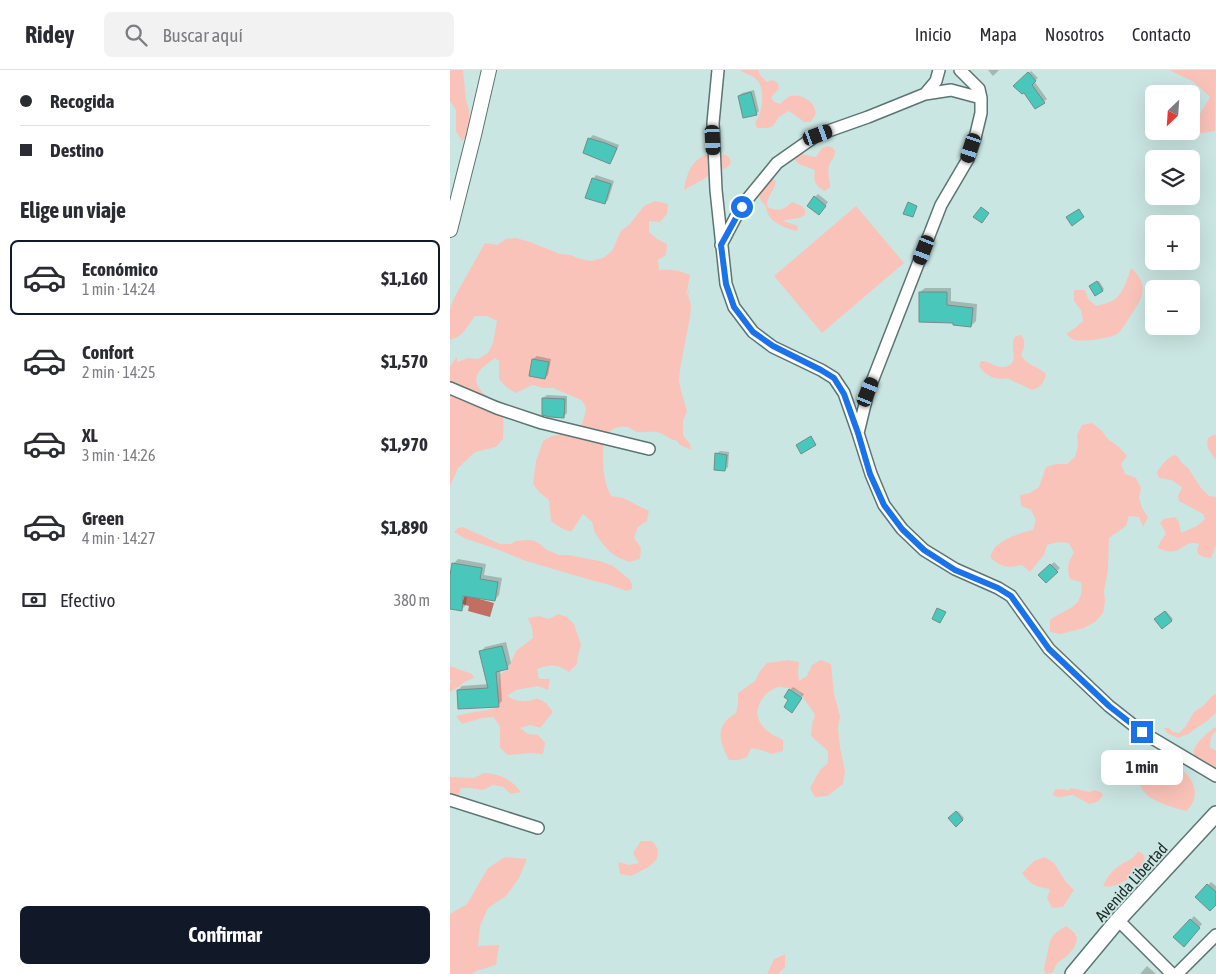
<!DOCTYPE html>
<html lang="es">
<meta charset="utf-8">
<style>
:root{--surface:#fff;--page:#f2f2f3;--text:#2b2b33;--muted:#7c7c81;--line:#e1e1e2;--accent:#111827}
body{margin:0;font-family:"Asap Condensed",sans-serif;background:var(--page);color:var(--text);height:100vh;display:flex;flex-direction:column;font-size:19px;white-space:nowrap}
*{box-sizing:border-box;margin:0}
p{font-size:16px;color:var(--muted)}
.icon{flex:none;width:28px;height:28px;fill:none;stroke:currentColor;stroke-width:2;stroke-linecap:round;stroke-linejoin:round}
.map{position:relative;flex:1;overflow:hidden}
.details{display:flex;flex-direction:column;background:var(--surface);width:450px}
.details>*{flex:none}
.banner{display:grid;align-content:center;height:110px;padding:0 20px;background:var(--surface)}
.needle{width:32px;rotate:205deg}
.controls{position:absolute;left:695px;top:15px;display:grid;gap:10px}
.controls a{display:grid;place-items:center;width:55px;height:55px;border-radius:8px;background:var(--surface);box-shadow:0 5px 20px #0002;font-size:25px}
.end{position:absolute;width:22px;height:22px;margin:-11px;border:6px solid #1a73e8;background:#fff;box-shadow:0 0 0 2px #fff}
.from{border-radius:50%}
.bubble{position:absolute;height:35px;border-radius:8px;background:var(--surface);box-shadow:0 5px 20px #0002;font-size:16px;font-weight:700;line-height:35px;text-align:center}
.car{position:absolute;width:15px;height:30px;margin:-15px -8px;border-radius:6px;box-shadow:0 0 4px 1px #0007;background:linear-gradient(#222 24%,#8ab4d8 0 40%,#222 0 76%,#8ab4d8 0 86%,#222 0)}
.banner b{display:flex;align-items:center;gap:18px;height:48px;font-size:19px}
.banner b+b{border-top:1px solid var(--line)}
.banner i{width:12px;height:12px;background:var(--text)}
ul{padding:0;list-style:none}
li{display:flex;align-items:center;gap:15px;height:75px;margin:0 10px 8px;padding:0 10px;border:2px solid transparent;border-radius:8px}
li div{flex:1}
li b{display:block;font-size:19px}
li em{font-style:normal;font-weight:700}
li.selected{border-color:var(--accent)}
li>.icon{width:45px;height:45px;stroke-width:1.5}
h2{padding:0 20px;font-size:22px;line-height:60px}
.pay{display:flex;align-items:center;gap:12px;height:55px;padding:0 20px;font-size:19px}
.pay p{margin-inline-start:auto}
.button{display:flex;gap:10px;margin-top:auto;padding:10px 20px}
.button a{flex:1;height:58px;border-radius:8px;background:var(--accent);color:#fff;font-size:20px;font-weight:700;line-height:58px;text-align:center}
header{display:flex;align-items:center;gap:30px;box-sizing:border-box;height:70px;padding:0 25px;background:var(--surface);border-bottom:1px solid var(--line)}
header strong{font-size:24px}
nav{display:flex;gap:28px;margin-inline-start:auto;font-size:18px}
.search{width:350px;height:45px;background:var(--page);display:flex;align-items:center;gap:12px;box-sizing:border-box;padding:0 18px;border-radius:8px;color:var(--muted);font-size:19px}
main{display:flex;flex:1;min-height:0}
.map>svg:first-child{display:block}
.green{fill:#fac3b9}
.water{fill:#c36e62}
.shadow{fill:#0003}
.building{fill:#4ac7bb;stroke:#728d89}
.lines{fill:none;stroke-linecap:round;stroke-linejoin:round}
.minor-casing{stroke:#5c7572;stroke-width:14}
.tertiary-casing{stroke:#5c7572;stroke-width:16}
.secondary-casing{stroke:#5c7572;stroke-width:18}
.minor{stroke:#fff;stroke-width:11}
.tertiary{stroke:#fff;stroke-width:14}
.secondary{stroke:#fff;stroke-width:15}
.route{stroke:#1a73e8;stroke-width:6}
.labels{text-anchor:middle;stroke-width:4;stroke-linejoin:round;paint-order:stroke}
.street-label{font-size:16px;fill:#202b29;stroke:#cae6e2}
</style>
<header>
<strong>Ridey</strong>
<div class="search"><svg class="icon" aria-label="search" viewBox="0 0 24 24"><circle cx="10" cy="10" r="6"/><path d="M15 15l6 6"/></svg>Buscar aquí</div>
<nav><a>Inicio</a><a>Mapa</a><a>Nosotros</a><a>Contacto</a></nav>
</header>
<main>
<section class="details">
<div class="banner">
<b><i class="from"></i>Recogida</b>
<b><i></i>Destino</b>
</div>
<h2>Elige un viaje</h2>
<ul>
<li class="selected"><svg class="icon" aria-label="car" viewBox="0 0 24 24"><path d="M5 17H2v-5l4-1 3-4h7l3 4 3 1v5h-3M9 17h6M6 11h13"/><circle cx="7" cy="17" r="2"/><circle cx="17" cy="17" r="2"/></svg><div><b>Económico</b><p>1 min · 14:24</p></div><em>$1,160</em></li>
<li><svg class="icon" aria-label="car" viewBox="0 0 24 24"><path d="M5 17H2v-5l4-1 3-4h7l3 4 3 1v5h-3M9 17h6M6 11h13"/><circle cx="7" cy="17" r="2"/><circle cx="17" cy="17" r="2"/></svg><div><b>Confort</b><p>2 min · 14:25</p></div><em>$1,570</em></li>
<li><svg class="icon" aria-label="car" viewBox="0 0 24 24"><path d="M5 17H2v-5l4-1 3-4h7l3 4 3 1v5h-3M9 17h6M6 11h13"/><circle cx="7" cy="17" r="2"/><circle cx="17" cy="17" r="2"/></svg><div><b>XL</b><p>3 min · 14:26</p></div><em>$1,970</em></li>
<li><svg class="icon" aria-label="car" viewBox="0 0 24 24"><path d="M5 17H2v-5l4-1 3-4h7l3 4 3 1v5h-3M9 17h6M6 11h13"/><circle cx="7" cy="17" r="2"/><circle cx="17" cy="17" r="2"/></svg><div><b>Green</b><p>4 min · 14:27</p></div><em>$1,890</em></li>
</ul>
<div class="pay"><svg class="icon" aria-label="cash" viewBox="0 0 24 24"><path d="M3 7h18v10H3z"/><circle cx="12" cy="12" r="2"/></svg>Efectivo<p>380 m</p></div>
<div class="button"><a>Confirmar</a></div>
</section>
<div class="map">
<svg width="766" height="904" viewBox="0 0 766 904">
<rect width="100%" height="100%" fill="#cae6e2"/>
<!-- green -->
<path class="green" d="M0,0H13L16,30L19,40V62L12,71L6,61V40L0,31Z
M289,0H308L310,5L317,12L322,10L328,13L329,19L321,27L324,32L330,34C333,31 336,28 340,26C354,22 376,39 360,52H354L339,41L329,47L323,56L318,58H307L305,53C312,45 316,18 307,10C304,6 294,3 289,0Z
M719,0H766L765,61L746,64L750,44L760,27L744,12Z
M377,76L382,77L385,81C385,88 381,90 379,96C377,104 380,109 380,117L375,121C365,117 363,110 365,100L349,94L345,90V85C354,82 358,87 366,87L372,78Z
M261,83L274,84L279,87L281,92L278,97L273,99L268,100L259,106L234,120C237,102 242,88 261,83Z
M321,108L326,111C325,121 317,124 317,137C329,141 333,141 342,132L352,136L355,140V145C348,150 341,148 333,151L348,156L347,161C340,160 323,153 319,146C317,143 317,139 315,135C312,132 309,130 310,125C311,119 317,113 321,108Z
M205,131L218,134L217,144L210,152L199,151V162L207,169L217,174L216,185L208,190L209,200C221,199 229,200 240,205L236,227L241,215L238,225L241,235L240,247L230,299L229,310L231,321L237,341L233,351V365L240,374L241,380L230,375L227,371C219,369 217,366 210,363C203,360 194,363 187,362C183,361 180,357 176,357C158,354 153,371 153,385C153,399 154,413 161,426L173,428L199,441L197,451L188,457L184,468L191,478L190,489L179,492L169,488L160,482L152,473L145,463L142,452L133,444L121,462L111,458L101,451L99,430L90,423L83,414L86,391L93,371L102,366L113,364L123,365L131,356L133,351L136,340L135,335L131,330L103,318H92L87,316L82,315L66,323C58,319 54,315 49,309V291L45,288C41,291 36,294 32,298C14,317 43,327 51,342C55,351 53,360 53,369L46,377L25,382L8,398L0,416V296L7,287V292L18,288L28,289L38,283L43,273L47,251L37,246H25C17,256 13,267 0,270V239L4,228L35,173L47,175L56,169L66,168L80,172L110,184L120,185L130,189L141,191L153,188L162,181L171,161L180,154L194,136Z
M406,136L454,193L372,263L324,206Z
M681,198C700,215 693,227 681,245C677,251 673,259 667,264C661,268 633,272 625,270C622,270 619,266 616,264L625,258L633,251L631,240L624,231V220H635L638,229L646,236C653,234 661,233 666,228C674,222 678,207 681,198Z
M571,265C576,272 575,276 571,284C575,295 588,296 596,304C595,312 590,318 582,320C576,316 563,312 558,308C547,311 535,306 529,296L531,291C539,291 546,298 554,297C569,295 562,282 563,273C563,269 564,269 566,266Z
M642,353L651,360L658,369L669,377L677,386L671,394L675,404L686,408L691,418L689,428L692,438L698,447L693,457L689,447L679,446L676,456L659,468L658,500L654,521L655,532L653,543L645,552L634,558L611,564L600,562V550C616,538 635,538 631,512L620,509C617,499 617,492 624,483L619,473L608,472L597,475L594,485L580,502L572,495C557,498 551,498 540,487C541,485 542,482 543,480C549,470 572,462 583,460L586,450L581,440L571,436L570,425L580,423L589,417L596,397L606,394H617L625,387L628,376L627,365L632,355Z
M763,365H766V390C761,383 755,378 758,368Z
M726,385L733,394L738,398L751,418L759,426L766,427V475L761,488L754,487L748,484L747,479L749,474C732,468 732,490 708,478C709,472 713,469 716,463L710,453L714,449L725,447L729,452L731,463L747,456L755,449L753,444L729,431L728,426L732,417L721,410L709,408L707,402C712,395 718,386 726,385Z
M13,457L50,474H61L66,471L76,470H82L87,472L97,480L109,485H120L138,489L150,491L163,496L179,509L182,514V519L177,521L160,515L137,509L76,491L49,480L14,468L4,462L8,458Z
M108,544L117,547L124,554L131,575L128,585L127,594L119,602C107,594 101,594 87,599L89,609H100L98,620L88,616L66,620L57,626C68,632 75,633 87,628L96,633L103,642L90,658L80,655L70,658L78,664L88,665L95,673L93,684L81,683L58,685L50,678V656L43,647L32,648L12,654L6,646C19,642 33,642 45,638L48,628L47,617L49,615V605L58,599L66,581L83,568L82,558L78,548L89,546L99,549Z
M339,590L349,592L348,602L349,611L357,606L362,595L371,590L381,594L384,624L390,647L388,657L390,678L395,701L393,714L377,726L365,727L360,718L370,700L378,693V681L361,666L362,654L365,645C360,636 353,630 350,621C344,620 336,617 330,617C316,618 303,638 309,650C313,660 324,666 333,670V681L322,684L311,680L301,678L297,687L289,690H279C269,671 264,656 286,643L288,634V623L305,611L310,601L317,593Z
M0,596L22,604L24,608L14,612L10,616L0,622V612L2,611L0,610Z
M766,624V643L757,651L738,664L728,668L717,663L714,658H719L723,662L729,663L736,656L744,642L753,636L762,626Z
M766,657V661C761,665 760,671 760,677L766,681V711L764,712C758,708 755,703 751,697C749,693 744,688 744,683C743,674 759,661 766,657Z
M717,698C721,698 726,697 729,699C742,704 749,722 742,734C740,737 738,739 737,741C726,739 704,732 696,724C691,719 689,713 687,707L696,701L716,705Z
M34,703C50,704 61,709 71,722L61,724L53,717L43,715L33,720L21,718H11L8,728L0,726V707L24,708Z
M621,718L639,722L645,720L652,723L653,725C651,730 644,734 639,734L623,725C616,724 611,730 603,725V723L606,719L619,720Z
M191,771H202L208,779L207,789C198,799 192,800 181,806L170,804L168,792L179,795L189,793L183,783Z
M688,781L693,784L695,788C693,793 691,800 687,803C678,810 664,819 653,816C657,807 663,799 672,794C678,790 684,789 688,781Z
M55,787L77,789L69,808L56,826L38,838L30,856L28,876L49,875L46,895L26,901L22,904H0V844L17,834L38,798Z
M595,787L604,793L616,812L624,820L613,837L602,838L597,828L600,819C586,817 581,815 572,803L584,791Z
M616,856L625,863L627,868L626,873L624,878L617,886L607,893L603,902L597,904L594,901C594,895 596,890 597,885C601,868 599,866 616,856Z
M335,884V897L328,904H317L324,889Z"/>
<!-- water -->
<path class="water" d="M15,525L44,533L40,547L18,541L19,536L12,534Z"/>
<!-- shadow -->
<path class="shadow" d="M538,0H549L543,6Z
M581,1L588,8L584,11L597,29L586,38L574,21L565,16Z
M304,20L309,41L306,44L289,26L292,23Z
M143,65L169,75L163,89L160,93L139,69Z
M146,105L164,111L158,130L155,133L143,109Z
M368,124L378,132L372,141L365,127Z
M649,211L654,219L646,224L642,215Z
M475,218H501V231L527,234L526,251L521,256L470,222Z
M87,286L101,289L98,305L95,308L83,289Z
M97,325L117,326V343L113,347L93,328Z
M270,381L279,382L278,397L275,400L266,384Z
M8,489L36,494L34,505L52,508L49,525L45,530L17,525L16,535L12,539L0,537V502L2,499L3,494Z
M604,492L610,498L596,512L590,505Z
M716,541L723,549L712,558L706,549Z
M56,572L61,593L57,598L50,599L52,631L48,635L8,620L12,616L39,614L31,582L35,577Z
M343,617L354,624L345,638L339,629L340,620Z
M508,741L514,748L506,755L500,748Z
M761,812L766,816V834L747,827Z
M744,846L752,854L734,875L725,867Z
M697,896L706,904H690Z"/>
<!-- building -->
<path class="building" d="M578,2L586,11L582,15L595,33L585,39L574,23L572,24L563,16Z
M301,22L307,45L293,48L288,26Z
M138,68L155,73L167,78L160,94L133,83Z
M142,108L161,114L155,134L135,128Z
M364,126L376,136L369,145L357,136Z
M458,132L467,136L463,147L453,144Z
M531,137L539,143L532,153L523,147Z
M629,139L634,147L622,156L616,147Z
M647,211L653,221L645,226L639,216Z
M469,222H497V235L523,238L521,257L503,255V253L469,252Z
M82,289L99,292L95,309L79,306Z
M92,328L115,329L114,348L100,347L92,345Z
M361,366L366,375L351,384L346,375Z
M265,383L277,385L275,401L264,400Z
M2,493L32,498L30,509L48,512L45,531L13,526L12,541L0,539V505Z
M600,494L608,502L596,513L588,505Z
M487,538L496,542L490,553L482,549Z
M715,541L722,551L712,559L704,549Z
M52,576L58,599L46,602L49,637L8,639L7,620L38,618L29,581Z
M339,619L352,628L342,643L334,637L338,630L334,627Z
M506,741L513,750L506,757L498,748Z
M757,814L766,822V835L760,841L745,827Z
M740,849L750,858L734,877L723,867Z"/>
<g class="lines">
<defs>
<path id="minor" d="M268,0L263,53L266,120L276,214L284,237L303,262L323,277L371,300L384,308L394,323L408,363L421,404L434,435L452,459L474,480L505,499L548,518L561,526L599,579L659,636L692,662L766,706
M475,24L501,20L531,28
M271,175L291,137L327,93L367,65L418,47L475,24L486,11L489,0
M0,318L47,338L92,353L199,379
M408,363L418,322L491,135L518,89L525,68L531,43V28L529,19L510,0
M0,730L88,758
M668,850L722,904
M727,904L766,865"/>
<path id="tertiary" d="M0,160L24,65L39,0"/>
<path id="secondary" d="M623,904L668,850L766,744"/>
</defs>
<!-- minor casing -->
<use href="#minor" class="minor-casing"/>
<!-- tertiary casing -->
<use href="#tertiary" class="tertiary-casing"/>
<!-- secondary casing -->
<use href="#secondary" class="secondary-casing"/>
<!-- minor -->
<use href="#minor" class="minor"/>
<!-- tertiary -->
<use href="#tertiary" class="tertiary"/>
<!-- secondary -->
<use href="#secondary" class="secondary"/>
</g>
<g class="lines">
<!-- route -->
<path class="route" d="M292,137L271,175L276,214L284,237L303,262L323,276L371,300L384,308L394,324L408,363L420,404L434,435L452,459L474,480L505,500L548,518L561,526L599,579L659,636L692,662"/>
</g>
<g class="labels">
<!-- street labels -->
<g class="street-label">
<text transform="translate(681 812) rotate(-48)" y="6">Avenida Libertad</text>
</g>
</g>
</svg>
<div class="controls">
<a><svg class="needle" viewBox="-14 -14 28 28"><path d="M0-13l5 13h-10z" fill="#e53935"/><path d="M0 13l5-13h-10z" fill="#7c7c81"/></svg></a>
<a><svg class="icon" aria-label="layers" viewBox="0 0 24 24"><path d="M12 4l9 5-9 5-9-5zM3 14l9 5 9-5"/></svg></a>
<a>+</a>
<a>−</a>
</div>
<i class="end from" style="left:292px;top:137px"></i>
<i class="end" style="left:692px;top:662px"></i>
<div class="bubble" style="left:651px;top:680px;width:82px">1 min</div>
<i class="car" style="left:368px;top:65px;rotate:70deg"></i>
<i class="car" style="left:263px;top:70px;rotate:177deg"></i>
<i class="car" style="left:521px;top:78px;rotate:198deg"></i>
<i class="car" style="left:474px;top:180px;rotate:201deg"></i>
<i class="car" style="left:418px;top:322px;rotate:22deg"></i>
</div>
</main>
